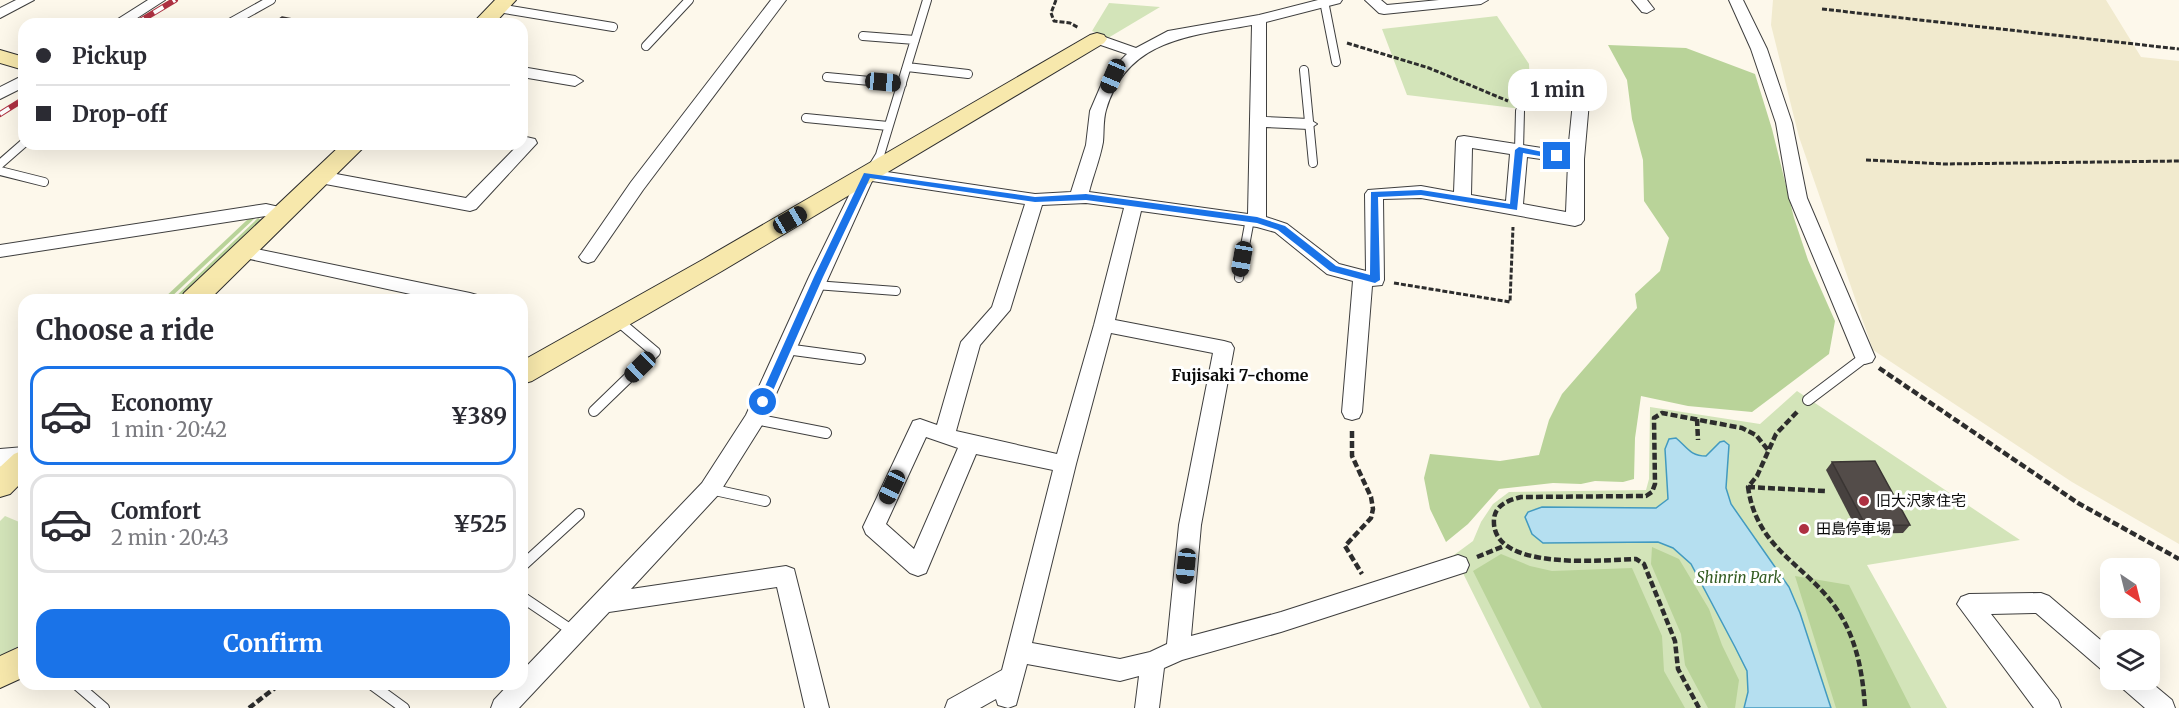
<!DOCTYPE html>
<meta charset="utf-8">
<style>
:root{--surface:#fff;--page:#f2f2f3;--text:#2b2b33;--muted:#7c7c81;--line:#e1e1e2;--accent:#1a73e8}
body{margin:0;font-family:Merriweather,"Noto Sans JP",serif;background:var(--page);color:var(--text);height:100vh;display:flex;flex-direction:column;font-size:22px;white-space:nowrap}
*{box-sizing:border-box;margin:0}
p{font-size:20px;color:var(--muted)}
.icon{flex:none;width:33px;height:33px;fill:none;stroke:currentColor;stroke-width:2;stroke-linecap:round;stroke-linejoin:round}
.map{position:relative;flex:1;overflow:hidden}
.details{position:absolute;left:18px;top:294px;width:510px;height:396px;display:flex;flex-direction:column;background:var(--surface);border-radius:18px;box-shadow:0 6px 24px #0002}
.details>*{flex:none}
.banner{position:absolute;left:18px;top:18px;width:510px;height:132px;border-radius:18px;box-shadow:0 6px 24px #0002;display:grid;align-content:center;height:132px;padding:0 18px;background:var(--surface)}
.needle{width:39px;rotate:145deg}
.buttons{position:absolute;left:2100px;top:558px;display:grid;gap:12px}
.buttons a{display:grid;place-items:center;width:60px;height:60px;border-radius:12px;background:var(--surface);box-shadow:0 6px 24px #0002;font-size:30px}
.end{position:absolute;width:27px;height:27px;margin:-14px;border:8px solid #1a73e8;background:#fff;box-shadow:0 0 0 3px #fff}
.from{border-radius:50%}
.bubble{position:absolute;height:42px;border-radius:18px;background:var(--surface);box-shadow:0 6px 24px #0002;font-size:20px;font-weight:700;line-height:42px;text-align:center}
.car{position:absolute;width:18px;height:36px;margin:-18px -9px;border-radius:8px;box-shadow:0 0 4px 2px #0007;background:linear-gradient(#222 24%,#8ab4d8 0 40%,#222 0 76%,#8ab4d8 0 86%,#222 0)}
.banner b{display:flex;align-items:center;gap:21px;height:57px;font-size:22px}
.banner b+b{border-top:2px solid var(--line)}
.banner i{width:15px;height:15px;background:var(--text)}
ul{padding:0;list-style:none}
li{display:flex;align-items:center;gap:18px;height:99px;margin:0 12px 9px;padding:0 6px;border:3px solid var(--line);border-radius:18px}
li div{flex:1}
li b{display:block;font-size:22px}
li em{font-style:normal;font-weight:700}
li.selected{border-color:var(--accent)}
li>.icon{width:54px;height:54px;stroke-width:1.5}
h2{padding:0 18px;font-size:27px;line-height:72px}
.action{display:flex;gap:12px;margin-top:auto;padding:12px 18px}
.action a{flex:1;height:69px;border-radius:18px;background:var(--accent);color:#fff;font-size:24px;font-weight:700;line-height:69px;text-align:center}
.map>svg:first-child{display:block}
.farmland{fill:#f1eace}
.green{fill:#d3e4b9}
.forest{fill:#b9d399}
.water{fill:#b5dff0;stroke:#429ac0;stroke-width:1.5}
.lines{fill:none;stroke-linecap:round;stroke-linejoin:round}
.lane-far1-casing{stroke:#3e3e3e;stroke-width:10}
.lane-casing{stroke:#3e3e3e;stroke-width:12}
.street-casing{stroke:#3e3e3e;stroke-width:2}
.secondary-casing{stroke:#2d2d2d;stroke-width:2}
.path-far1{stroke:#2d2d2d;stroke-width:3;stroke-dasharray:5 2;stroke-linecap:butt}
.path{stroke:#2d2d2d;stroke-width:4.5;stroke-dasharray:7 3;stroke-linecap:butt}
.lane-far1{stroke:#fff;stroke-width:8}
.lane{stroke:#fff;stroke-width:10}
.street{fill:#fff;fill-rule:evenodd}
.secondary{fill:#f7e8ac;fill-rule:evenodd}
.rail-casing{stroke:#ae3142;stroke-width:6}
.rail{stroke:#fff;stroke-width:4;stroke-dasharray:11;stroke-linecap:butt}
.wall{fill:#47413f}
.building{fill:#534c49;stroke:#3a3533;stroke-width:1.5}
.route{fill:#1a73e8}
.poi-dot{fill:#ae3142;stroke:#fff;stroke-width:2}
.labels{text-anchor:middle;stroke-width:6;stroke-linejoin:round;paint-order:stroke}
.poi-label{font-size:15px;fill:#0b0b0b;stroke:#fff;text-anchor:start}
.park-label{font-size:15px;font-style:italic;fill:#345c22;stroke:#fff}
.neighbourhood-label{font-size:16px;font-weight:bold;fill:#0b0b0b;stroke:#fff}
</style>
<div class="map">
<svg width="2179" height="708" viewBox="0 0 2179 708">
<rect width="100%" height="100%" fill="#fdf8eb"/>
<!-- farmland -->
<path class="farmland" d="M1773,0H2106L2141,57L2179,61V544L2072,482L1873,350L1799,137L1771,25Z"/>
<!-- green -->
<path class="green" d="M1109,3L1160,7L1108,38L1092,31Z
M1497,16L1529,64L1531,110L1407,95L1382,29Z
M1797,391L2020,540L1867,565L1947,708H1530L1454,555L1473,541L1481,522L1493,504L1509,492L1646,490L1649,479L1650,407L1760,424Z
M5,516L24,524V643L0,656V521Z"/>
<!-- forest -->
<path class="forest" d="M1608,45L1686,48L1755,74L1772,129L1794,218L1808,260L1835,321L1829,354L1752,412L1688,406L1641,396L1635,438L1634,479L1623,482L1595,481L1581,484L1553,483L1499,489L1468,524L1446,542L1430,509L1424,478L1430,454L1500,461L1539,455L1549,420L1562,394L1637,308L1635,294L1660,271L1669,238L1644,201L1643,160L1632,119L1627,80Z
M253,217L255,218L168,300H162L247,220Z
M258,218L263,221L179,300H172Z
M1652,547L1679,559L1709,609L1722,645L1739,680L1735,708H1708L1685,665L1681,634L1651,564Z
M1501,554L1530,566L1552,571L1632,568L1662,636L1664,671L1685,708H1542L1473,571Z
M1795,576L1849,585L1911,708H1836Z"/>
<!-- water -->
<path class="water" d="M1676,438C1687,447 1690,456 1706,456L1720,442L1724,441L1729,445L1726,488L1731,504L1789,587L1800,613L1831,708H1744L1748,692L1747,671L1735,647L1691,564L1673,548L1658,542L1543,543L1532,534L1525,517L1528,512L1542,507L1656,508L1668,499L1665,449L1669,439Z"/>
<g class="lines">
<defs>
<path id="lane-far1" d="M1324,1L1336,62
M498,8L613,27
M228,24L271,0
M863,36L915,40
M646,46L689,0
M907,67L968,74
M1304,70L1313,163
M827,77L902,84
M806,118L888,126
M1519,150L1520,111
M0,164L24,143
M872,168L880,155L927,0
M0,171L44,182
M1239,278L1250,219
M815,285L896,291"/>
<path id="lane" d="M786,349L860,359
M1808,400L1865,357
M594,411L655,352L617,320
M755,419L826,433
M710,489L765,501
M522,566L579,514
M522,597L574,632
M76,684L104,708
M371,684L404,708"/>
<path id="street" d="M16,0H34L0,18V8Z
M148,0H165L128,24H110Z
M771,0H786L643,190L594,261L588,263L582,261L579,257L582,253L631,182Z
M1318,0H1342L1340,3L1266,22V117L1309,119L1317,124L1309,129L1266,127V217L1287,224L1339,264L1366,271L1365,194L1368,190L1421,186L1454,192L1456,141L1458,137L1464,136L1568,152L1573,102L1581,97L1589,102L1584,159V220L1581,224L1575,226L1421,198L1383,199L1384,280L1382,285L1372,286L1362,412L1359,418L1352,420L1345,418L1342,412L1353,281L1327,274L1275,232L1257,227L1141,211L1115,320L1224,341L1231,343L1234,348L1201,525L1191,636L1281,612L1458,555L1466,558L1469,565L1466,572L1281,632L1182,660L1164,668L1159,708H1135L1139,676L1120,681L1027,664L1016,705L1008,708L998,705L996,699L980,708H945L948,700L1002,670L1053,470L976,454L926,573L918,576L910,573L866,534L863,527L913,421L920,419L937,425L961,342L992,307L1025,204L872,181L762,425L718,495L631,589L786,566L794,569L829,708H805L777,587L609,612L519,708H491L494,700L509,684H522V671L702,483L746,415L809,277L861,171L867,169L1035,194L1071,192L1086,145L1090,111L1105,76L1127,54L1092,42L1089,39L1092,36H1102L1136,48L1168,31L1259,15ZM1252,25L1248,214L1089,192C1093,176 1100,159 1103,142C1104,132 1103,120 1106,110C1127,39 1190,36 1252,25ZM1472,148L1510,154L1506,201L1471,195ZM1527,157L1568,163L1566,212L1523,204ZM1086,203L1124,208L1094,325L1057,454L956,431L980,345L1010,310L1042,205ZM1111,333L1213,353L1179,525L1167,644L1150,652L1120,659L1032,643L1076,464ZM926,437L958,448L914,549L886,524Z
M1365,0H1381L1387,5L1439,0H1488L1481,4L1384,14L1379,13Z
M1632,0H1647L1654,9L1647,13L1642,12Z
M1729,0H1743L1767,49L1792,123L1807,198L1875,357L1872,362L1865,364L1858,362L1855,357L1789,198L1776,123L1751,49Z
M522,67L575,76L583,81L575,86L522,77Z
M24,75V87L0,99V87Z
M522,136L535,139L537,143L476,209L470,211L320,183L314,181L311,177L314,173L320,171L466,198L518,145L516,144H522Z
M266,204L288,209L291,213L288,217L282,219L266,216L0,257V245Z
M242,246L470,293L477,295L479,300H438L236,256L233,252L236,248Z
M24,447V463L0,467V449Z
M2041,593L2049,596L2110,648V673L2102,670L2036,613L1991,614L2058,700L2061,708H2034L1957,604L1961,597L1969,594Z
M2119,680H2148L2172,700L2175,708H2145L2122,688Z"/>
<path id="secondary" d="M495,0H516L494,24H472Z
M1097,33L1104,35L1107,39L1104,43L722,271L532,381L522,384V361L704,259L1090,35Z
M0,50L24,57V70L0,63Z
M342,144H367L209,300H180L184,293Z
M24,450V480L10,494L0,497V467L14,454Z
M24,645V677L0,688V656Z"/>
</defs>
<!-- lane-far1 casing -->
<use href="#lane-far1" class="lane-far1-casing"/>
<!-- lane casing -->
<use href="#lane" class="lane-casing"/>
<!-- street casing -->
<use href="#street" class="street-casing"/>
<!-- secondary casing -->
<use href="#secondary" class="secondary-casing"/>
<!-- path-far1 -->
<path class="path-far1" d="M1056,0L1051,13L1054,21L1070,23L1079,28
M1822,9L2179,49
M1347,43L1429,68L1508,101
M1866,160L1944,164L2179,161
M1394,283L1510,302L1513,227"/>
<!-- path -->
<path class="path" d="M1879,368L2078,503L2179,559
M1797,412L1776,434L1757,476L1748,487C1757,551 1807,564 1838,611C1857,640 1863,675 1865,708
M1697,419L1698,440
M1352,431V456L1371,497L1373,509L1371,518L1345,546L1362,574
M1748,487L1825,491
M1477,557L1504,546
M249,708L280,684
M1699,708L1678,669L1675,641L1644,564L1636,559C1603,560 1490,572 1494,519C1495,505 1509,500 1521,497L1646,496L1652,492L1655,484L1654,418L1662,413L1742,428L1756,435L1768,450"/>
<!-- lane-far1 -->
<use href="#lane-far1" class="lane-far1"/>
<!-- lane -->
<use href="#lane" class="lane"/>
<!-- street -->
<use href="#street" class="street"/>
<!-- secondary -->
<use href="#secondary" class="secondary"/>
<defs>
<path id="rail" d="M135,24L175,0
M0,114L24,99"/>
</defs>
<!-- rail casing -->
<use href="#rail" class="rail-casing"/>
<!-- rail -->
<use href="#rail" class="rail"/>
</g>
<!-- wall -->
<path class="wall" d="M1832,462L1910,525L1903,533L1859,534L1826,470Z"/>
<!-- building -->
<path class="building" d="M282,17L319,24H272Z
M1875,461L1910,525L1866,526L1832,462Z"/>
<!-- route -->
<path class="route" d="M1519,147L1561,156L1557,159L1523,153L1517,210L1421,195L1378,197L1380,280L1375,283L1330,271L1278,230L1257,223L1086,200L1035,202L870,178L823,277L768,402L763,406L758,402L814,277L864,173L1035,197L1086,194L1257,217L1285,226L1336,266L1370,275L1371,192L1421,190L1510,204L1515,150Z"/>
<!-- markers -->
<g class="poi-dot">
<circle cx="1864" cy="501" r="6"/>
<circle cx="1804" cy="529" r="6"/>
</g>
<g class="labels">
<!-- poi labels -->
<g class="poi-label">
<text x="1876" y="506">旧大沢家住宅</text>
<text x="1816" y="534">田島停車場</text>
</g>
<!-- park labels -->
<g class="park-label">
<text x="1739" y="583">Shinrin Park</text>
</g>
<!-- neighbourhood labels -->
<g class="neighbourhood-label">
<text x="1240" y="381">Fujisaki 7-chome</text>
</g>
</g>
</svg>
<div class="buttons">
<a><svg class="needle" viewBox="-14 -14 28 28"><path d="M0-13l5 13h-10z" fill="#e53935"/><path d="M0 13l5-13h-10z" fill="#7c7c81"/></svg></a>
<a><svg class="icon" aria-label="layers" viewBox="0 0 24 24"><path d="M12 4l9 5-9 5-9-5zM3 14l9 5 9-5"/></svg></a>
</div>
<i class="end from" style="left:763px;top:402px"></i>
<i class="end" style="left:1557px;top:156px"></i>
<div class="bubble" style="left:1508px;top:69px;width:99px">1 min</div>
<i class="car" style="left:1113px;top:76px;rotate:203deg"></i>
<i class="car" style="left:883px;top:82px;rotate:95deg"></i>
<i class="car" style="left:790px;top:220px;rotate:60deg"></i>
<i class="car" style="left:1242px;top:259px;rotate:190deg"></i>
<i class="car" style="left:640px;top:367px;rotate:226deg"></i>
<i class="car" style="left:892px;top:487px;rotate:205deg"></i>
<i class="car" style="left:1186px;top:566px;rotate:186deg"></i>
<div class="banner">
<b><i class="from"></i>Pickup</b>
<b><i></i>Drop-off</b>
</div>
<section class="details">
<h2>Choose a ride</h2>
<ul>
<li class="selected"><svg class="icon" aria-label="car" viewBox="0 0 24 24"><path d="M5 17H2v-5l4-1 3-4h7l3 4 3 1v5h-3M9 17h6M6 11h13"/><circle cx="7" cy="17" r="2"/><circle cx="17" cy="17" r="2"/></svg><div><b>Economy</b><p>1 min · 20:42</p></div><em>¥389</em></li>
<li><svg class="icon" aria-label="car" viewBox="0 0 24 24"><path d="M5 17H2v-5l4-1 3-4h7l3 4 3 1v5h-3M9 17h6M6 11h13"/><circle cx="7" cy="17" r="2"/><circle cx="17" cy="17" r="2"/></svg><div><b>Comfort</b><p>2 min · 20:43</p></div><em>¥525</em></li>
</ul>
<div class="action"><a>Confirm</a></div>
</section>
</div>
